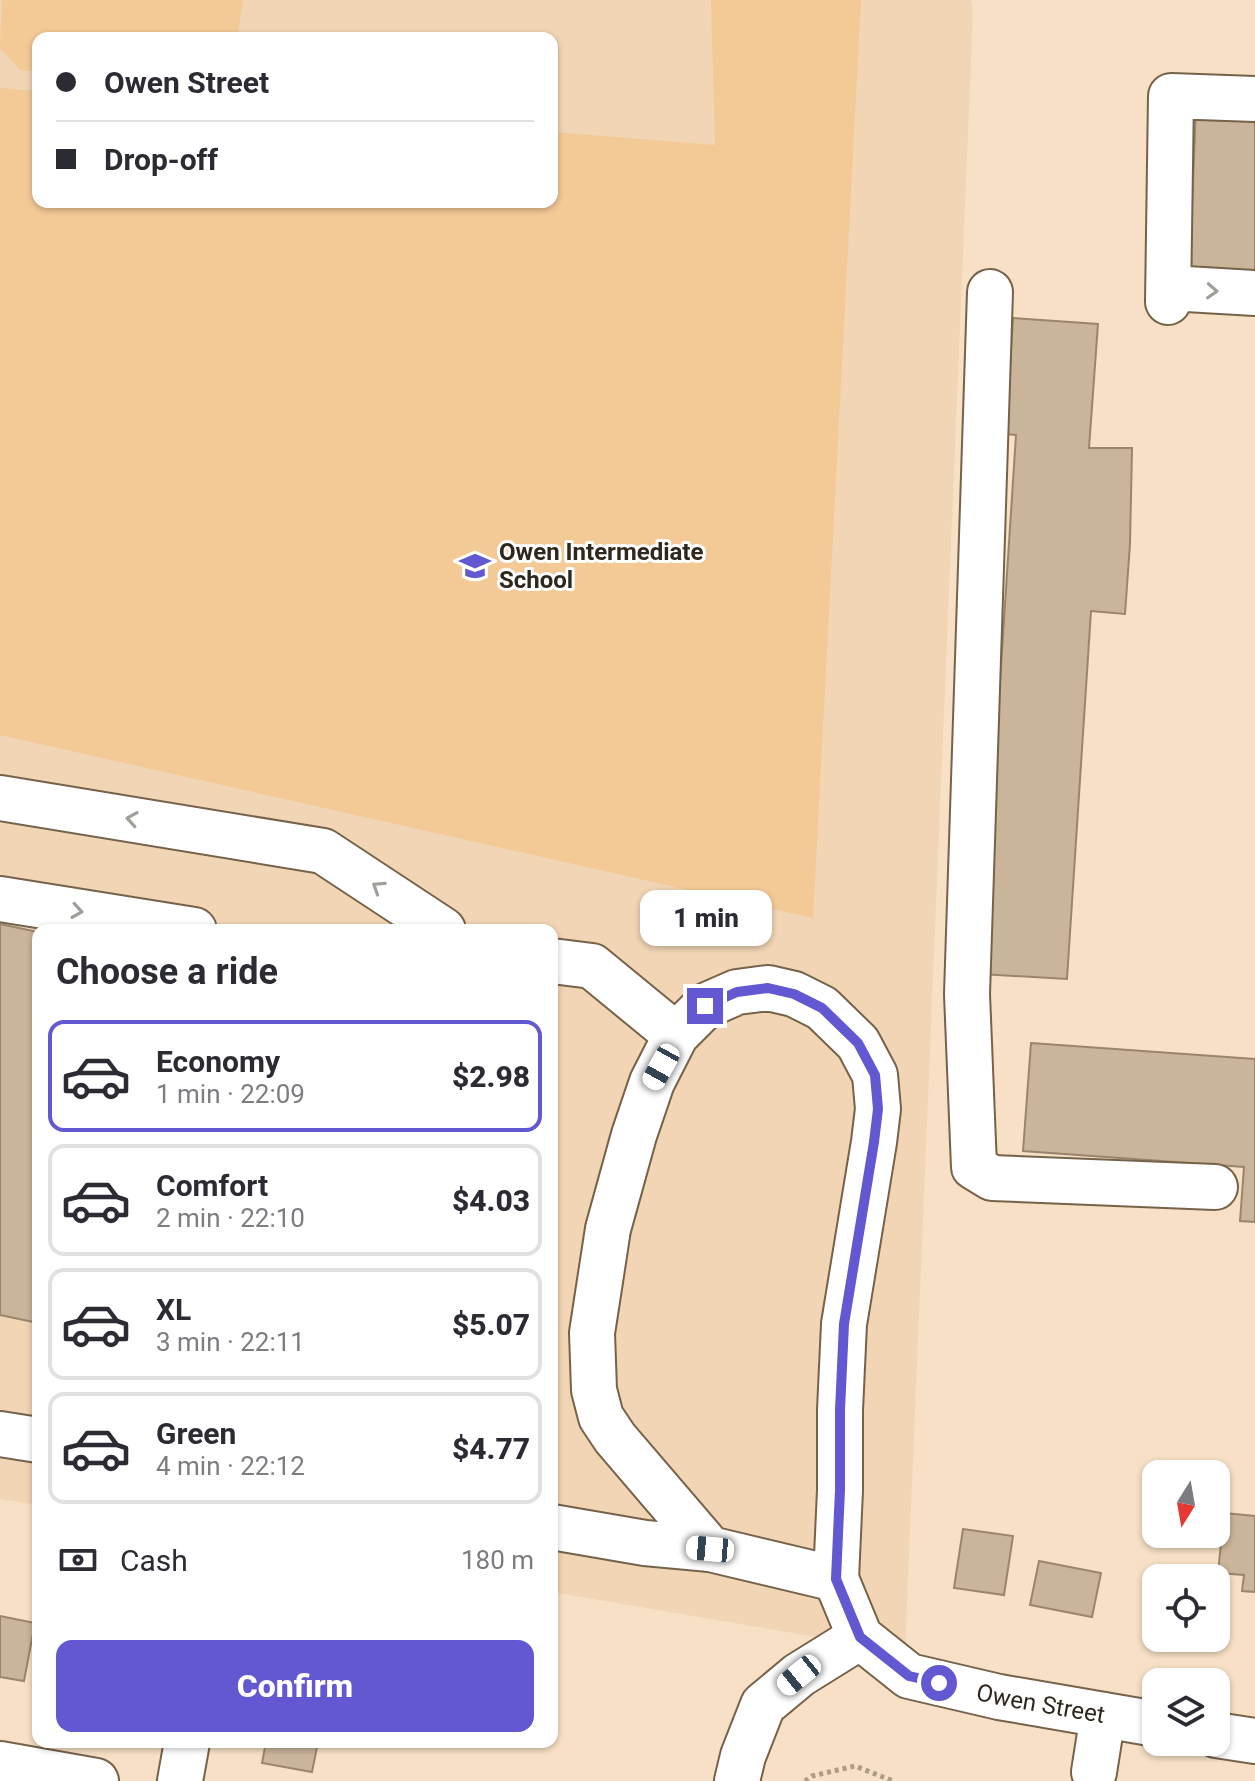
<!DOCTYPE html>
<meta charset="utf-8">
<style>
:root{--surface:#fff;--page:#f2f2f3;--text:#2b2b33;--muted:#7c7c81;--line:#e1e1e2;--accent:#6258d1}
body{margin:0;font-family:Roboto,sans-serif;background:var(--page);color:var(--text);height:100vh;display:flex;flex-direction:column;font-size:30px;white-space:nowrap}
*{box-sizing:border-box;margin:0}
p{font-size:26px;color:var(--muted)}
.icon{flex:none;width:44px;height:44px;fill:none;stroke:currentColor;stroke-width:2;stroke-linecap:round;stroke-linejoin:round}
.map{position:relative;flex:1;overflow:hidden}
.side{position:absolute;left:32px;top:924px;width:526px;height:824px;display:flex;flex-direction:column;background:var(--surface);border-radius:16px;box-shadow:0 2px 6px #0004}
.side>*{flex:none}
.banner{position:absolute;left:32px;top:32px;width:526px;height:176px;border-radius:16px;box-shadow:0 2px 6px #0004;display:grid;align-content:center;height:176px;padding:0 24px;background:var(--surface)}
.needle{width:52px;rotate:191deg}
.buttons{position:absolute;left:1142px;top:1460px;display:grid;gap:16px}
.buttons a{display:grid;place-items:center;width:88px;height:88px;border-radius:16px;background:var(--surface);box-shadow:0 2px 6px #0004;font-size:40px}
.end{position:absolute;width:36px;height:36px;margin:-18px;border:10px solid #6258d1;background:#fff;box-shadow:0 0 0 4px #fff}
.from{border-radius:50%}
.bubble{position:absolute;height:56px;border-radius:16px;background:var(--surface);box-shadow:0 2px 6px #0004;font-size:26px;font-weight:800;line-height:56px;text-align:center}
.car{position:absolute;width:24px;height:48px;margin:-24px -12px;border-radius:10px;box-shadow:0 0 6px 2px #0007;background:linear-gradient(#fff 24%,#345 0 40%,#fff 0 76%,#345 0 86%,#fff 0)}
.banner b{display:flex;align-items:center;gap:28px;height:76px;font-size:30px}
.banner b+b{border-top:2px solid var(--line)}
.banner i{width:20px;height:20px;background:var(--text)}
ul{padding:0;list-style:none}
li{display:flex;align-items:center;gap:24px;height:112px;margin:0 16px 12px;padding:0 8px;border:4px solid var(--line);border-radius:16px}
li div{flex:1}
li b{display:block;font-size:30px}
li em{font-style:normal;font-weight:800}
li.active{border-color:var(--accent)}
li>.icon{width:72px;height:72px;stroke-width:1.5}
h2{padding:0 24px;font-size:36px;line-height:96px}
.pay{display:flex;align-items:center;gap:20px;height:88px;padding:0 24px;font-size:30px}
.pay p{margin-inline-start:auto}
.cta{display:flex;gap:16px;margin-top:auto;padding:16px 24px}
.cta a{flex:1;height:92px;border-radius:16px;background:var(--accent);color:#fff;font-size:32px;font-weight:800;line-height:92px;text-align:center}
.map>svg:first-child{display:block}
.built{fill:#f1d5b4;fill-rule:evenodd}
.green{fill:#f3c996}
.building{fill:#cab49a;stroke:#9a856c;stroke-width:2}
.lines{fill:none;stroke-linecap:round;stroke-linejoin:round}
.minor-casing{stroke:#76624a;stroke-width:48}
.path{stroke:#ad9b86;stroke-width:5;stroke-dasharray:4 4;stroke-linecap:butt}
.minor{stroke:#fff;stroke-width:44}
.oneway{stroke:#a19e99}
.route{stroke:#6258d1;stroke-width:10}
.labels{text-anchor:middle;stroke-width:6;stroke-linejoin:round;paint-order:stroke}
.poi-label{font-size:24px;font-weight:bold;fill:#2f271c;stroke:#fff;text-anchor:start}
.street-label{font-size:24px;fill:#2f271c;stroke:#fff}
</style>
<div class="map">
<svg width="1255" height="1781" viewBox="0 0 1255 1781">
<rect width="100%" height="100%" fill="#f7e0c5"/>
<!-- built -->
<path class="built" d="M0,0H971L973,13L905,1652L552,1592V930H38V1505L0,1499ZM38,38H552V202H38Z"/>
<!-- green -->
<path class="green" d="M2,0H243L237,38H38V72L20,70L0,48Z
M711,0H861L813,918L0,735V88L38,91V202H552V132L715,145Z"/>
<!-- building -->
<path class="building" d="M1196,105L1255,107V287L1189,283Z
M1013,318L1098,324L1089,448H1132L1130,544L1125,614L1091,611L1067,979L981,974L1016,435L1006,434Z
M0,924L38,932V1323L0,1315Z
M1031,1043L1255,1059V1222L1240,1221L1244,1167L1023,1151Z
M1224,1513L1255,1516V1592L1242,1591L1244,1575L1218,1573Z
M963,1529L1013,1536L1004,1595L954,1588Z
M1039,1561L1101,1573L1092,1617L1030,1605Z
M0,1616L35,1623L24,1681L0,1677Z
M266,1742H318L312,1772L262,1763Z"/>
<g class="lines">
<defs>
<g id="minor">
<path d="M1169,288L1255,293"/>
<path d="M990,292L967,994L974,1167L992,1178L1215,1187"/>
<path d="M1168,302L1171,96L1255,99"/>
<path d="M0,798L323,851L443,930"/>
<path d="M0,899L194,930"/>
<path d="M552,961L592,966L676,1035"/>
<path d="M768,988L794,994L822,1008L858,1043L875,1075L878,1109L874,1142L844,1324L840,1410V1490L836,1579L710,1549L615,1438L601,1417L594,1390L592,1333L608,1229L634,1135L652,1082L676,1035L705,1006L737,992Z"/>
<path d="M0,1434L38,1440"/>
<path d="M552,1527L645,1543L710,1549"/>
<path id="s1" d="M836,1579L860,1637L909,1676L999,1697L1156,1724"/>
<path d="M1216,1735L1255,1741"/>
<path d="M0,1764L96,1781"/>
<path d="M1094,1772L1103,1715"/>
<path d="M180,1781L187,1742"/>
<path d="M737,1781L743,1756L763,1705L799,1675L860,1637"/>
</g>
</defs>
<!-- minor casing -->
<use href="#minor" class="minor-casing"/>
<!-- path -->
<path class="path" d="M805,1781L812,1776L855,1766L893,1781"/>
<!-- minor -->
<use href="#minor" class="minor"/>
</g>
<!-- one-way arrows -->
<defs><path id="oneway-chevron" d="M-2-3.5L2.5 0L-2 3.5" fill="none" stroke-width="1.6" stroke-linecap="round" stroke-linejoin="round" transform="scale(2)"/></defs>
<g class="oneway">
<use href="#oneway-chevron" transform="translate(1212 291) rotate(3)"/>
<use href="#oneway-chevron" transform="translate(132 819) rotate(-171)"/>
<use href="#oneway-chevron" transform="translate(378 887) rotate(-147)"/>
<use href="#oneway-chevron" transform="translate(77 911) rotate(9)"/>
</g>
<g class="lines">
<!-- route -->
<path class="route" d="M705,1006L737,992L768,988L794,994L822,1008L858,1043L875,1075L878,1109L874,1142L844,1324L840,1410V1490L836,1579L860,1637L909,1676L939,1683"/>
</g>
<!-- icons -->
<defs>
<symbol id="school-bare" viewBox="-9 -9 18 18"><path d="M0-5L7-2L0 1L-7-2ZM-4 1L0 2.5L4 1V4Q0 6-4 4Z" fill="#6258d1" stroke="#fff" stroke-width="2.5" paint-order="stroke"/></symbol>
</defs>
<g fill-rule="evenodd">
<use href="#school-bare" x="453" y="544" width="44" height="44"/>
</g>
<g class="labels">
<!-- poi labels -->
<g class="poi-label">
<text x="499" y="560">Owen Intermediate<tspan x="499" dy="28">School</tspan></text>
</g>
<!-- street labels -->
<g class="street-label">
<text dy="8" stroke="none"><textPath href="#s1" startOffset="260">Owen Street</textPath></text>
</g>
</g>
</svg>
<div class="buttons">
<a><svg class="needle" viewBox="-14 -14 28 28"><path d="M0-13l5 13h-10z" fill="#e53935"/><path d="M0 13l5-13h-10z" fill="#7c7c81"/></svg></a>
<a><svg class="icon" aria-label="locate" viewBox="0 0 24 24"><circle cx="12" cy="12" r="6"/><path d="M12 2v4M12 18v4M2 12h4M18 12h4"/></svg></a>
<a><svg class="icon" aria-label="layers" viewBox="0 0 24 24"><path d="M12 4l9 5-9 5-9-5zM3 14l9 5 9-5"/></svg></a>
</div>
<i class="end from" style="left:939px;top:1683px"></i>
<i class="end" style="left:705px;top:1006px"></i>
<div class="bubble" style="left:640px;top:890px;width:132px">1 min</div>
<i class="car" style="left:661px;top:1067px;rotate:209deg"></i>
<i class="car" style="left:710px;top:1549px;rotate:275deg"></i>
<i class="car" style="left:799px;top:1675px;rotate:231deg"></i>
<div class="banner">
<b><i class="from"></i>Owen Street</b>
<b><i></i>Drop-off</b>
</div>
<section class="side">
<h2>Choose a ride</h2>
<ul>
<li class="active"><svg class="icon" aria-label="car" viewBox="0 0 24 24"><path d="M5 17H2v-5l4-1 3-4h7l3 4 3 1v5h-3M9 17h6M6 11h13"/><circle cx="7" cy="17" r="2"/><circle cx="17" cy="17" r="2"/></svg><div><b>Economy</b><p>1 min · 22:09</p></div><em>$2.98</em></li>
<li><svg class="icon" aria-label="car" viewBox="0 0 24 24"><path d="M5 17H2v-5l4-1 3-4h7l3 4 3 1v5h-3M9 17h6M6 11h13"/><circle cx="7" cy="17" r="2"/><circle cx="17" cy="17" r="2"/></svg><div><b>Comfort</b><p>2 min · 22:10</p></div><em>$4.03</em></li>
<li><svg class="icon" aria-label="car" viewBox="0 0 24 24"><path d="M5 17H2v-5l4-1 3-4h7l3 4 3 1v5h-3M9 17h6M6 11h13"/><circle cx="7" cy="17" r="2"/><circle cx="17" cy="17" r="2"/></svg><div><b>XL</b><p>3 min · 22:11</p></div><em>$5.07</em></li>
<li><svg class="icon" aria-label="car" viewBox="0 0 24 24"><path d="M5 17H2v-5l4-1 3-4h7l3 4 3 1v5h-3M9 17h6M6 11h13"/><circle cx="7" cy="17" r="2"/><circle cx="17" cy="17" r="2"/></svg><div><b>Green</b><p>4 min · 22:12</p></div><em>$4.77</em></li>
</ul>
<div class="pay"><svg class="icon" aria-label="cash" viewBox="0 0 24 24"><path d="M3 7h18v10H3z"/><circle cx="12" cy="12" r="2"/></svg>Cash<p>180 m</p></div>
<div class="cta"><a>Confirm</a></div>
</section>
</div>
